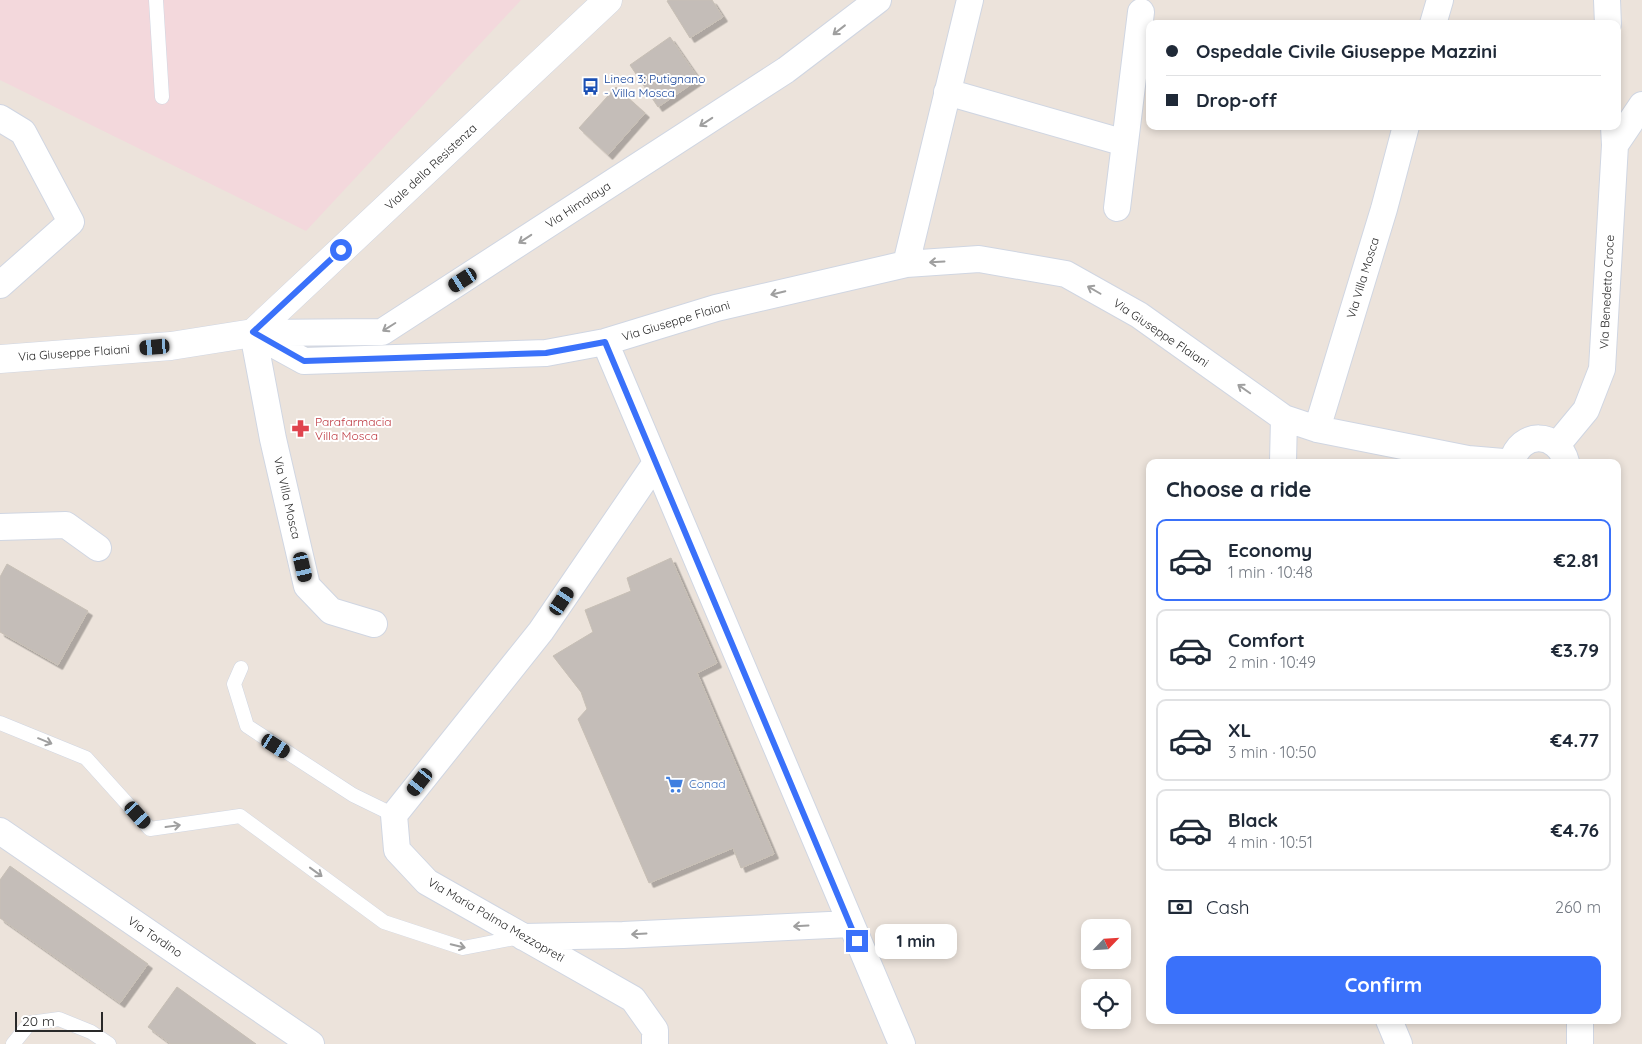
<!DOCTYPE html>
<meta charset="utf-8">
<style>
:root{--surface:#fff;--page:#f6f6f7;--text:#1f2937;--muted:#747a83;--line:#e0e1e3;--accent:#3a71fa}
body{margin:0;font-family:Quicksand,sans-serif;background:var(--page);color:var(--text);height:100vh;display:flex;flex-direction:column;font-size:19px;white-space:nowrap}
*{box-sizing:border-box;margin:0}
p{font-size:16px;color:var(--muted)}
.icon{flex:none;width:28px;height:28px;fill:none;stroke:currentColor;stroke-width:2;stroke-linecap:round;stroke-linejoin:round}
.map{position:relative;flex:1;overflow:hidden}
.drawer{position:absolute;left:1146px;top:459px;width:475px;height:565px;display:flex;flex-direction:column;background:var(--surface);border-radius:10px;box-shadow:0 2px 8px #0003}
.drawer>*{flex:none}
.guide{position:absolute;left:1146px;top:20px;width:475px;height:110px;border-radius:10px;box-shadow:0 2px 8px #0003;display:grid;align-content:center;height:110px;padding:0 20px;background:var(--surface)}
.needle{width:32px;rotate:65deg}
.fabs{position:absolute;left:1081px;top:919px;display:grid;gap:10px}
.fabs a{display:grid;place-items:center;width:50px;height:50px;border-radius:10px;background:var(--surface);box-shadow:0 2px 8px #0003;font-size:25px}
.scale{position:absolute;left:15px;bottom:12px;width:88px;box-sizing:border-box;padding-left:5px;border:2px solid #292929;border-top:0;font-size:14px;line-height:18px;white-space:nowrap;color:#292929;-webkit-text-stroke:4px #fff;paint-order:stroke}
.end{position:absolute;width:22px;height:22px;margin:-11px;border:6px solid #3a71fa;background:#fff;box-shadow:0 0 0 2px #fff}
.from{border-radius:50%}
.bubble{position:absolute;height:35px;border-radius:10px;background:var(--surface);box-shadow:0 2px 8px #0003;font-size:16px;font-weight:800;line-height:35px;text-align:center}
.car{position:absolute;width:15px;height:30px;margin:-15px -8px;border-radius:6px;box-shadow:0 0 4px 1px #0007;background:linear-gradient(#222 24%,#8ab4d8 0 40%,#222 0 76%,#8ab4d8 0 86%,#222 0)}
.guide b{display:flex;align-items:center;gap:18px;height:48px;font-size:19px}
.guide b+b{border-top:1px solid var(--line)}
.guide i{width:12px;height:12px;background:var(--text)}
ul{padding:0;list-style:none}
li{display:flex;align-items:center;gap:15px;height:82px;margin:0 10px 8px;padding:0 10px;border:2px solid var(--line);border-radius:10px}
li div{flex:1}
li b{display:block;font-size:19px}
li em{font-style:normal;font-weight:800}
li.selected{border-color:var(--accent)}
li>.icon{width:45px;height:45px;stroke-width:1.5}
h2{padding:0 20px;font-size:22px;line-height:60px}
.pay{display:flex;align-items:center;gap:12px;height:55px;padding:0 20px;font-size:19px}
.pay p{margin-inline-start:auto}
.action{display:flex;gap:10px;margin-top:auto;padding:10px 20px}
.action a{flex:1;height:58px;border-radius:10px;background:var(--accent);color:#fff;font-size:20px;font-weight:800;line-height:58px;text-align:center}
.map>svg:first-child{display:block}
.medical{fill:#f3d8dc}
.building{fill:#c4bdb8;stroke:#c7bfb5;filter:url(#shadow)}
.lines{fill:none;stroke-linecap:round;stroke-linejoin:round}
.service-casing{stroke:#d0d6e2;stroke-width:15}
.minor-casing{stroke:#d0d6e2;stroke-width:28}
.tertiary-casing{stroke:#d0d6e2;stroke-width:29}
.service{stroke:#fff;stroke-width:14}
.minor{stroke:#fff;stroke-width:26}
.tertiary{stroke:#fff;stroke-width:28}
.oneway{stroke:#9f9f9f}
.route{stroke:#3a71fa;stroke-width:6}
.labels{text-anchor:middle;stroke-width:4;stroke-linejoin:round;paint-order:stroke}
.transit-label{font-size:12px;fill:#164399;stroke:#fff;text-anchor:start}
.street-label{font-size:12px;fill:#292929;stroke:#fff}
.health-label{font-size:12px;fill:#be3a42;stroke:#fff;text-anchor:start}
.shop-label{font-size:12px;fill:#366cbe;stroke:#fff;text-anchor:start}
</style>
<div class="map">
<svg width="1642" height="1044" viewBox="0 0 1642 1044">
<defs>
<filter id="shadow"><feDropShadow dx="4.5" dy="4.5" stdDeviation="0" flood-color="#0004"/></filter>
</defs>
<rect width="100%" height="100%" fill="#ece3db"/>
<!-- medical -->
<path class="medical" d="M0,0H521L306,231L0,80Z"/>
<!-- building -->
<path class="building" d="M669,0H712L723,17L690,38L667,1Z
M670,37L699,79L658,107L630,65Z
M616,87L645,113L608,155L579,128Z
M671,558L717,663L697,673L774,854L741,868L733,848L649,883L578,719L587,709L581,692L553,656L593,632L585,610L631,591L627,578Z
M7,564L88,611L58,665L0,632V577Z
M10,866L148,964L120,1003L0,918V880Z
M177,987L256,1044H171L148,1027Z"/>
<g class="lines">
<defs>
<path id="service" d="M156,0L162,97
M241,668L234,684L247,726L353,795L394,815
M0,723L86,758L150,829L240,816L384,922L463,948L520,937
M13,1044L30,1023L59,1019L91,1032L109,1044"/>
<path id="minor" d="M1607,0L1608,24
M1433,24L1440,0
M947,92L1125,143
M0,118L23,132L71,222L0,285
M1615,145L1642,105
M1117,208L1141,12
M906,264L970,0
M253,333L304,361L546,353L605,342L716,308L906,264L979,259L1066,274L1139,315L1284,418L1317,429L1468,459L1503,462
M253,333L382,332L786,70L878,0
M253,333L273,439L307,586L331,611L374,624
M605,342L902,1044
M1317,429L1384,209L1406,126
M1557,445L1586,410L1602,369L1615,145L1614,126
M1283,462L1284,418
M1512,462C1520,430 1558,431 1566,462
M0,527L66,525L98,548
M0,831L311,1044
M523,937L623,935L850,924
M1389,1020L1399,1044
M655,1044V1030L633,999L427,882L397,850L394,815L541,631L655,464
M1580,1044V1020"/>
<path id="tertiary" d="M0,359L171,346L253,333L608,0"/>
</defs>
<!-- service casing -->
<use href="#service" class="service-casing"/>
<!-- minor casing -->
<use href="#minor" class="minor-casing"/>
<!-- tertiary casing -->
<use href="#tertiary" class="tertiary-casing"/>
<!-- service -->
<use href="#service" class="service"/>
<!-- minor -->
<use href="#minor" class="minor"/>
<!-- tertiary -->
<use href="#tertiary" class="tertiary"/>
</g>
<!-- one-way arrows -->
<defs><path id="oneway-shaft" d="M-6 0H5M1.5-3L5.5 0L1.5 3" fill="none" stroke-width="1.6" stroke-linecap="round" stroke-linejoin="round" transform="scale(1.25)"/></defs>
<g class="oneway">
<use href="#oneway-shaft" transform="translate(839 30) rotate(142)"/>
<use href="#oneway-shaft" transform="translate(706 122) rotate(147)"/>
<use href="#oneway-shaft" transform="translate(525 239) rotate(147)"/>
<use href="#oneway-shaft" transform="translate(937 262) rotate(177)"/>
<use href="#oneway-shaft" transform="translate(1094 290) rotate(-150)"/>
<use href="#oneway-shaft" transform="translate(778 293) rotate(167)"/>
<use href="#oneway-shaft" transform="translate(389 327) rotate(148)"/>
<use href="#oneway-shaft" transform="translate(1244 389) rotate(-145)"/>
<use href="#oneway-shaft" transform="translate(45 741) rotate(22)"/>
<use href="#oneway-shaft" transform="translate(173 826) rotate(-8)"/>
<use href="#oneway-shaft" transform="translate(316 872) rotate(36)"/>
<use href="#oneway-shaft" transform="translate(801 926) rotate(177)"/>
<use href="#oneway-shaft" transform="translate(639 934) rotate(177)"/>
<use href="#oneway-shaft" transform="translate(458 946) rotate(13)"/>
</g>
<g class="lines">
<!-- route -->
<path class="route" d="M341,250L253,332L304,361L546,353L605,342L857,941"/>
</g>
<!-- icons -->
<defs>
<symbol id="bus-bare" viewBox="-9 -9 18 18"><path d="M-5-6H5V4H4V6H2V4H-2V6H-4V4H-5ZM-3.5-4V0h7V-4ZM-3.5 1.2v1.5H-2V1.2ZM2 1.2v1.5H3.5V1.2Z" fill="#1a4fb4" stroke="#fff" stroke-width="2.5" paint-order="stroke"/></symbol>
<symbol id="pharmacy-bare" viewBox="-9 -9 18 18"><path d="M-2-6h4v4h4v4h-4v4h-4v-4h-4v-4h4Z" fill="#e0444e" stroke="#fff" stroke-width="2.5" paint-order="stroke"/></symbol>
<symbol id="supermarket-bare" viewBox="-9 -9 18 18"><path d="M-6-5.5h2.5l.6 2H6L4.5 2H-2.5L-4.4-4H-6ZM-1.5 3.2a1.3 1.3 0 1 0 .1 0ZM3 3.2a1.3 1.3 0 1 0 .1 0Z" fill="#3f7fe0" stroke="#fff" stroke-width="2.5" paint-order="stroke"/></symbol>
</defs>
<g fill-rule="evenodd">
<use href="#bus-bare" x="578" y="74" width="25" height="25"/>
<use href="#pharmacy-bare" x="288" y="416" width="25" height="25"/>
<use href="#supermarket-bare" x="662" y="772" width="25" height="25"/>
</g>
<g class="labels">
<!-- transit labels -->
<g class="transit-label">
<text x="604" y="83">Linea 3: Putignano<tspan x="604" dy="14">- Villa Mosca</tspan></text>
</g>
<!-- street labels -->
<g class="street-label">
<text transform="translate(431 167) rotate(-43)" y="4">Viale della Resistenza</text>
<text transform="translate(578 205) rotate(-33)" y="4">Via Himalaya</text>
<text transform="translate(1363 278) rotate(-73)" y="4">Via Villa Mosca</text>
<text transform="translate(1607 292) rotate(-87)" y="4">Via Benedetto Croce</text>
<text transform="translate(676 321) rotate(-17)" y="4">Via Giuseppe Flaiani</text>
<text transform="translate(1161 333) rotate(34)" y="4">Via Giuseppe Flaiani</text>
<text transform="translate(74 353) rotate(-4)" y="4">Via Giuseppe Flaiani</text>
<text transform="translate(287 498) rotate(77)" y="4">Via Villa Mosca</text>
<text transform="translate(496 920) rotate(30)" y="4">Via Maria Palma Mezzopreti</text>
<text transform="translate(155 937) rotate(34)" y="4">Via Tordino</text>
</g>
<!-- health labels -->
<g class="health-label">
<text x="315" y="426">Parafarmacia<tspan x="315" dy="14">Villa Mosca</tspan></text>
</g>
<!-- shop labels -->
<g class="shop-label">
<text x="689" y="788">Conad</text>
</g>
</g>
</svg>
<div class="fabs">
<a><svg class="needle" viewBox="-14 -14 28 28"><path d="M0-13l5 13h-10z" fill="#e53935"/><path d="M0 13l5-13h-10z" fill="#747a83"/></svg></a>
<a><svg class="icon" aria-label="locate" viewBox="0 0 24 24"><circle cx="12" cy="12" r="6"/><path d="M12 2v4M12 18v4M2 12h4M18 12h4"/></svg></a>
</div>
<div class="scale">20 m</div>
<i class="end from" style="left:341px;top:250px"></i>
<i class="end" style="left:857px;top:941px"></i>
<div class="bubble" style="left:875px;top:924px;width:82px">1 min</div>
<i class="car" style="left:463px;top:280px;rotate:237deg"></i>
<i class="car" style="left:155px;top:347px;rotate:265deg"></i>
<i class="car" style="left:303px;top:567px;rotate:167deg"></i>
<i class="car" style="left:562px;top:601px;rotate:34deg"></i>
<i class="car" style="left:276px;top:746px;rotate:122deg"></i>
<i class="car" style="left:420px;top:782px;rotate:218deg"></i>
<i class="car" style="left:138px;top:815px;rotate:138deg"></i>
<div class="guide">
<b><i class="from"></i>Ospedale Civile Giuseppe Mazzini</b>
<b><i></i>Drop-off</b>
</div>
<section class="drawer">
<h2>Choose a ride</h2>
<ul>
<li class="selected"><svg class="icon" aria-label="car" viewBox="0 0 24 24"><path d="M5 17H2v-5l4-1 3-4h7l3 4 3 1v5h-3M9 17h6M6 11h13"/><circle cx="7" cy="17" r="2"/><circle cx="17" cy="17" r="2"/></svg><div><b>Economy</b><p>1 min · 10:48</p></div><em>€2.81</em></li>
<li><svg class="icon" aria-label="car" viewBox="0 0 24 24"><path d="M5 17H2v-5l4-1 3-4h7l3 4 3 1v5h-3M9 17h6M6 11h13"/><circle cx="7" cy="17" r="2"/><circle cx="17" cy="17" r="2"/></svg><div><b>Comfort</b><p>2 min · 10:49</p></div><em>€3.79</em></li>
<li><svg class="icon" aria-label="car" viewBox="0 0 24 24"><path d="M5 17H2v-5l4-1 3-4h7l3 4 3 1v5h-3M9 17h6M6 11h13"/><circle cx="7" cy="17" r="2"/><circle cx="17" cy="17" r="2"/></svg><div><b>XL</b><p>3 min · 10:50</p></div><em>€4.77</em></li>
<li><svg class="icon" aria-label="car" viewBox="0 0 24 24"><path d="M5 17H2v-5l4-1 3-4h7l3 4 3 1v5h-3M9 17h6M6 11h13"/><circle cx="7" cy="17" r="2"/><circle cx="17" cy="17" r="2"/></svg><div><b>Black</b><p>4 min · 10:51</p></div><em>€4.76</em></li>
</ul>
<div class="pay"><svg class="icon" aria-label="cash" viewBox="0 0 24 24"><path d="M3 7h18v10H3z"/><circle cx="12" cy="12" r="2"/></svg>Cash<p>260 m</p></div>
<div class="action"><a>Confirm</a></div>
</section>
</div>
